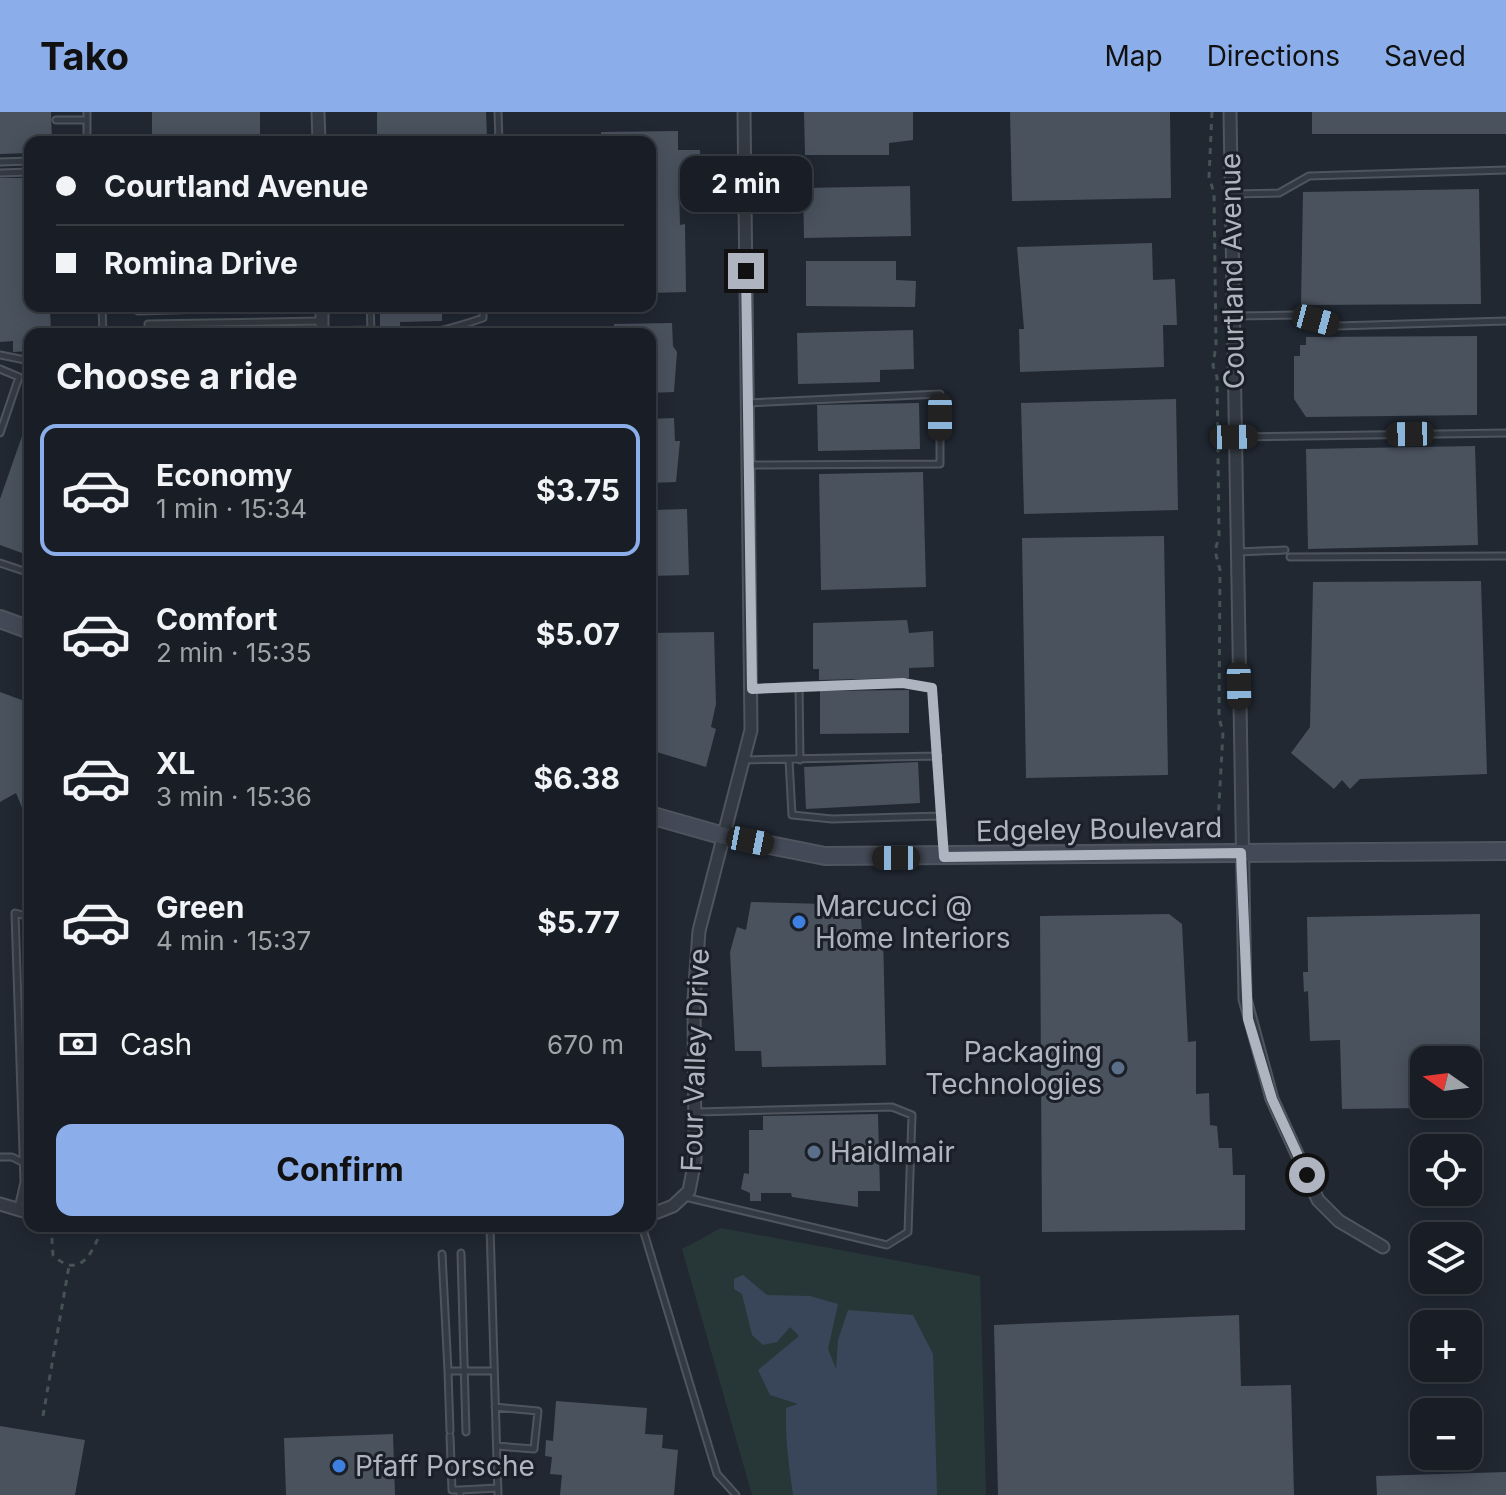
<!DOCTYPE html>
<meta charset="utf-8">
<style>
:root{--surface:#191e26;--page:#22272e;--text:#f1f3f6;--muted:#9fa2a7;--line:#373c43;--accent:#8bade9}
body{margin:0;font-family:Inter,sans-serif;background:var(--page);color:var(--text);height:100vh;display:flex;flex-direction:column;font-size:30px;white-space:nowrap}
*{box-sizing:border-box;margin:0}
p{font-size:26px;color:var(--muted)}
.icon{flex:none;width:44px;height:44px;fill:none;stroke:currentColor;stroke-width:2;stroke-linecap:round;stroke-linejoin:round}
.map{position:relative;flex:1;overflow:hidden}
.details{position:absolute;left:24px;top:216px;width:632px;height:904px;display:flex;flex-direction:column;background:var(--surface);border-radius:16px;box-shadow:0 4px 20px #0003,0 0 0 2px var(--line)}
.details>*{flex:none}
.hud{position:absolute;left:24px;top:24px;width:632px;height:176px;border-radius:16px;box-shadow:0 4px 20px #0003,0 0 0 2px var(--line);display:grid;align-content:center;height:176px;padding:0 32px;background:var(--surface)}
.needle{width:52px;rotate:284deg}
.controls{position:absolute;left:1410px;top:934px;display:grid;gap:16px}
.controls a{display:grid;place-items:center;width:72px;height:72px;border-radius:16px;background:var(--surface);box-shadow:0 4px 20px #0003,0 0 0 2px var(--line);font-size:40px}
.end{position:absolute;width:36px;height:36px;margin:-18px;border:10px solid #aeb5c0;background:#111;box-shadow:0 0 0 4px #111}
.from{border-radius:50%}
.bubble{position:absolute;height:56px;border-radius:16px;background:var(--surface);box-shadow:0 4px 20px #0003,0 0 0 2px var(--line);font-size:26px;font-weight:700;line-height:56px;text-align:center}
.car{position:absolute;width:24px;height:48px;margin:-24px -12px;border-radius:10px;box-shadow:0 0 6px 2px #0007;background:linear-gradient(#222 24%,#8ab4d8 0 40%,#222 0 76%,#8ab4d8 0 86%,#222 0)}
.hud b{display:flex;align-items:center;gap:28px;height:76px;font-size:30px}
.hud b+b{border-top:2px solid var(--line)}
.hud i{width:20px;height:20px;background:var(--text)}
ul{padding:0;list-style:none}
li{display:flex;align-items:center;gap:24px;height:132px;margin:0 16px 12px;padding:0 16px;border:4px solid transparent;border-radius:16px}
li div{flex:1}
li b{display:block;font-size:30px}
li em{font-style:normal;font-weight:700}
li.selected{border-color:var(--accent)}
li>.icon{width:72px;height:72px;stroke-width:1.5}
h2{padding:0 32px;font-size:36px;line-height:96px}
.pay{display:flex;align-items:center;gap:20px;height:88px;padding:0 32px;font-size:30px}
.pay p{margin-inline-start:auto}
.action{display:flex;gap:16px;margin-top:auto;padding:16px 32px}
.action a{flex:1;height:92px;border-radius:16px;background:var(--accent);color:#111;font-size:32px;font-weight:700;line-height:92px;text-align:center}
header{display:flex;align-items:center;gap:48px;box-sizing:border-box;height:112px;padding:0 40px;background:var(--accent);color:#111}
header strong{font-size:38px}
nav{display:flex;gap:44px;margin-inline-start:auto;font-size:28px}
.map>svg:first-child{display:block}
.green{fill:#273737}
.water{fill:#39465a}
.building{fill:#4a525e}
.lines{fill:none;stroke-linecap:round;stroke-linejoin:round}
.lane-casing{stroke:#4f555e;stroke-width:9}
.street-casing{stroke:#4f555e;stroke-width:15}
.secondary-casing{stroke:#4f555e;stroke-width:20}
.path{stroke:#455355;stroke-width:3;stroke-dasharray:6 6;stroke-linecap:butt}
.lane{stroke:#343a43;stroke-width:5}
.street{stroke:#343a43;stroke-width:11}
.secondary{stroke:#434956;stroke-width:16}
.route{stroke:#aeb5c0;stroke-width:10}
.shop-dot{fill:#3f7fe0;stroke:#1a1f28;stroke-width:3}
.service-dot{fill:#5c6f8a;stroke:#1a1f28;stroke-width:3}
.labels{text-anchor:middle;stroke-width:6;stroke-linejoin:round;paint-order:stroke}
.street-label{font-size:28px;fill:#aeb5c0;stroke:#1a1f28}
.poi-label{font-size:28px;fill:#aeb5c0;stroke:#1a1f28;text-anchor:start}
</style>
<header>
<strong>Tako</strong>
<nav><a>Map</a><a>Directions</a><a>Saved</a></nav>
</header>
<div class="map">
<svg width="1506" height="1383" viewBox="0 0 1506 1383">
<rect width="100%" height="100%" fill="#212832"/>
<!-- green -->
<path class="green" d="M721,1116L980,1164L986,1383H752L682,1137Z"/>
<!-- water -->
<path class="water" d="M743,1163L767,1183L810,1184L838,1192L828,1237L836,1257L838,1228L848,1198L913,1203L933,1242L937,1383H793C789,1353 785,1327 786,1296L798,1292L770,1283L758,1258L799,1224L790,1215L777,1230L763,1233L752,1223L742,1182L734,1177V1167Z"/>
<!-- building -->
<path class="building" d="M0,0H51L52,30H30V41L0,42Z
M152,0H260V30H152Z
M377,0H486L487,27L377,26Z
M804,0H913V28L889,31V43H805Z
M1010,0H1170L1171,86L1012,89Z
M1312,0H1506V22H1312Z
M678,19V38H700V77L679,78L680,113L685,112L686,180L650,181V30H601V20Z
M0,66H30V194H50L51,222H30V239L13,240V229L0,230Z
M910,74L911,124L804,126L803,76Z
M1479,77L1481,192L1301,193L1303,80Z
M1152,131L1153,168L1175,167L1177,213H1163L1164,255L1020,260L1019,217H1024L1017,135Z
M806,149H896V168L916,169L915,195L806,194Z
M380,194H442V209L400,210V217L380,215Z
M672,211L673,234L677,240L674,280L650,281V222H614V212Z
M913,218L914,257L880,258V270L798,272L797,221Z
M1477,224V303L1306,305L1294,287V244H1300V233H1306V225Z
M1176,287L1178,398L1024,402L1021,291Z
M919,291L920,337L818,339L817,293Z
M674,306L675,329H680L676,370L650,371V307Z
M28,307L30,308V444L0,433V387Z
M1475,334L1478,433L1308,437L1306,337Z
M923,360L926,475L821,478L819,362Z
M687,397L689,463L650,464V398Z
M1164,424L1168,663L1026,666L1022,426Z
M1481,469L1487,662L1360,667L1350,677L1342,668L1334,677L1291,641L1310,615L1313,470Z
M907,508L909,521L933,519L934,555L909,556V566L819,568V557H813V511Z
M714,520L716,592L711,615L716,617L706,655L650,638V521Z
M909,578V621L820,622V579Z
M0,580L30,591V715L16,681L0,690Z
M918,650L920,691L806,697L804,655Z
M751,790L860,793L862,820H883L886,953L762,955L761,939H735L730,840L737,815L746,818Z
M1169,802L1182,812L1188,930L1196,929V982L1209,981L1210,1013L1217,1014L1219,1036H1232L1233,1063H1245V1118L1042,1120L1040,804Z
M1480,802V996H1468V948H1424V996L1342,997L1340,928L1310,929L1308,879L1304,880L1303,860H1308L1307,805Z
M878,1002L880,1079H858V1095L792,1085L791,1081H761V1089H750V1081L741,1077L744,1061L749,1062V1018H763V1004Z
M1239,1203L1241,1274L1291,1273L1294,1383H998L994,1213Z
M556,1289L647,1296L645,1322L663,1323L662,1336L678,1338L674,1383H560L562,1363L550,1362L552,1345L545,1344L546,1328L553,1329Z
M0,1314L85,1328L75,1383H0Z
M393,1322L395,1383H286L284,1326Z
M1506,1360V1383H1377L1376,1364Z"/>
<g class="lines">
<defs>
<path id="lane" d="M87,0V30
M498,0L499,30
M56,8H87
M0,50L30,49
M0,61L30,60
M1232,82L1279,81L1309,64L1506,58
M102,194L103,222
M138,194V199L310,194
M1233,204L1296,203L1337,214L1506,209
M371,218C408,230 448,218 483,206V194
M323,219L371,218L370,194
M148,222V212L321,209
M0,243L30,249
M0,257L19,265L0,321
M1235,325L1506,321
M748,353L940,352V282L748,291
M1238,440L1285,438
M1290,445L1506,444
M0,451L30,461
M799,574L903,571L932,576L943,740
M752,577L799,574L800,648
M743,648L938,644
M789,648L792,703L832,707L941,704
M0,1045H12L30,1054
M685,1085L887,1133L908,1120L912,1003L892,995L697,1000
M18,1096L24,1070L15,801L30,805
M490,1114L498,1383
M642,1114L717,1362L736,1383
M461,1141L466,1320
M442,1142L448,1259
M495,1295L538,1299L534,1337L497,1334
M450,1319L448,1259H494
M450,1324L452,1378H460
M460,1383V1378L498,1376"/>
<path id="street" d="M318,0L319,30
M1230,0L1245,887L1272,987L1318,1088L1339,1109L1383,1135
M322,194V222
M0,1092L30,1101
M650,1103L673,1094L689,1079L695,1048L694,887L699,819L751,618L744,0"/>
<path id="secondary" d="M0,507L30,518
M650,703L724,724L825,744L1506,739"/>
</defs>
<!-- lane casing -->
<use href="#lane" class="lane-casing"/>
<!-- street casing -->
<use href="#street" class="street-casing"/>
<!-- secondary casing -->
<use href="#secondary" class="secondary-casing"/>
<!-- path -->
<path class="path" d="M1212,0L1209,65L1214,81L1216,232L1213,254L1217,265L1219,424L1215,439L1220,458L1219,606L1223,620L1218,711
M51,1114L53,1143C80,1170 95,1138 102,1114
M43,1304L69,1154"/>
<!-- lane -->
<use href="#lane" class="lane"/>
<!-- street -->
<use href="#street" class="street"/>
<!-- secondary -->
<use href="#secondary" class="secondary"/>
</g>
<g class="lines">
<!-- route -->
<path class="route" d="M746,159L752,577L903,571L932,576L944,745L1241,741L1248,907L1272,987L1307,1063"/>
</g>
<!-- markers -->
<g class="shop-dot">
<circle cx="799" cy="810" r="8"/>
<circle cx="339" cy="1354" r="8"/>
</g>
<g class="service-dot">
<circle cx="1118" cy="956" r="8"/>
<circle cx="814" cy="1040" r="8"/>
</g>
<g class="labels">
<!-- street labels -->
<g class="street-label">
<text transform="translate(1232 159) rotate(-91)" y="10">Courtland Avenue</text>
<text transform="translate(1099 717) rotate(-1)" y="10">Edgeley Boulevard</text>
<text transform="translate(695 948) rotate(-88)" y="10">Four Valley Drive</text>
</g>
<!-- poi labels -->
<g class="poi-label">
<text x="815" y="804">Marcucci @<tspan x="815" dy="32">Home Interiors</tspan></text>
<text x="1102" y="950" text-anchor="end">Packaging<tspan x="1102" dy="32">Technologies</tspan></text>
<text x="830" y="1050">Haidlmair</text>
<text x="355" y="1364">Pfaff Porsche</text>
</g>
</g>
</svg>
<div class="controls">
<a><svg class="needle" viewBox="-14 -14 28 28"><path d="M0-13l5 13h-10z" fill="#e53935"/><path d="M0 13l5-13h-10z" fill="#9fa2a7"/></svg></a>
<a><svg class="icon" aria-label="locate" viewBox="0 0 24 24"><circle cx="12" cy="12" r="6"/><path d="M12 2v4M12 18v4M2 12h4M18 12h4"/></svg></a>
<a><svg class="icon" aria-label="layers" viewBox="0 0 24 24"><path d="M12 4l9 5-9 5-9-5zM3 14l9 5 9-5"/></svg></a>
<a>+</a>
<a>−</a>
</div>
<i class="end from" style="left:1307px;top:1063px"></i>
<i class="end" style="left:746px;top:159px"></i>
<div class="bubble" style="left:680px;top:44px;width:132px">2 min</div>
<i class="car" style="left:1316px;top:208px;rotate:105deg"></i>
<i class="car" style="left:940px;top:305px;rotate:180deg"></i>
<i class="car" style="left:1410px;top:322px;rotate:269deg"></i>
<i class="car" style="left:1234px;top:325px;rotate:89deg"></i>
<i class="car" style="left:1239px;top:574px;rotate:179deg"></i>
<i class="car" style="left:750px;top:729px;rotate:101deg"></i>
<i class="car" style="left:896px;top:746px;rotate:270deg"></i>
<div class="hud">
<b><i class="from"></i>Courtland Avenue</b>
<b><i></i>Romina Drive</b>
</div>
<section class="details">
<h2>Choose a ride</h2>
<ul>
<li class="selected"><svg class="icon" aria-label="car" viewBox="0 0 24 24"><path d="M5 17H2v-5l4-1 3-4h7l3 4 3 1v5h-3M9 17h6M6 11h13"/><circle cx="7" cy="17" r="2"/><circle cx="17" cy="17" r="2"/></svg><div><b>Economy</b><p>1 min · 15:34</p></div><em>$3.75</em></li>
<li><svg class="icon" aria-label="car" viewBox="0 0 24 24"><path d="M5 17H2v-5l4-1 3-4h7l3 4 3 1v5h-3M9 17h6M6 11h13"/><circle cx="7" cy="17" r="2"/><circle cx="17" cy="17" r="2"/></svg><div><b>Comfort</b><p>2 min · 15:35</p></div><em>$5.07</em></li>
<li><svg class="icon" aria-label="car" viewBox="0 0 24 24"><path d="M5 17H2v-5l4-1 3-4h7l3 4 3 1v5h-3M9 17h6M6 11h13"/><circle cx="7" cy="17" r="2"/><circle cx="17" cy="17" r="2"/></svg><div><b>XL</b><p>3 min · 15:36</p></div><em>$6.38</em></li>
<li><svg class="icon" aria-label="car" viewBox="0 0 24 24"><path d="M5 17H2v-5l4-1 3-4h7l3 4 3 1v5h-3M9 17h6M6 11h13"/><circle cx="7" cy="17" r="2"/><circle cx="17" cy="17" r="2"/></svg><div><b>Green</b><p>4 min · 15:37</p></div><em>$5.77</em></li>
</ul>
<div class="pay"><svg class="icon" aria-label="cash" viewBox="0 0 24 24"><path d="M3 7h18v10H3z"/><circle cx="12" cy="12" r="2"/></svg>Cash<p>670 m</p></div>
<div class="action"><a>Confirm</a></div>
</section>
</div>
